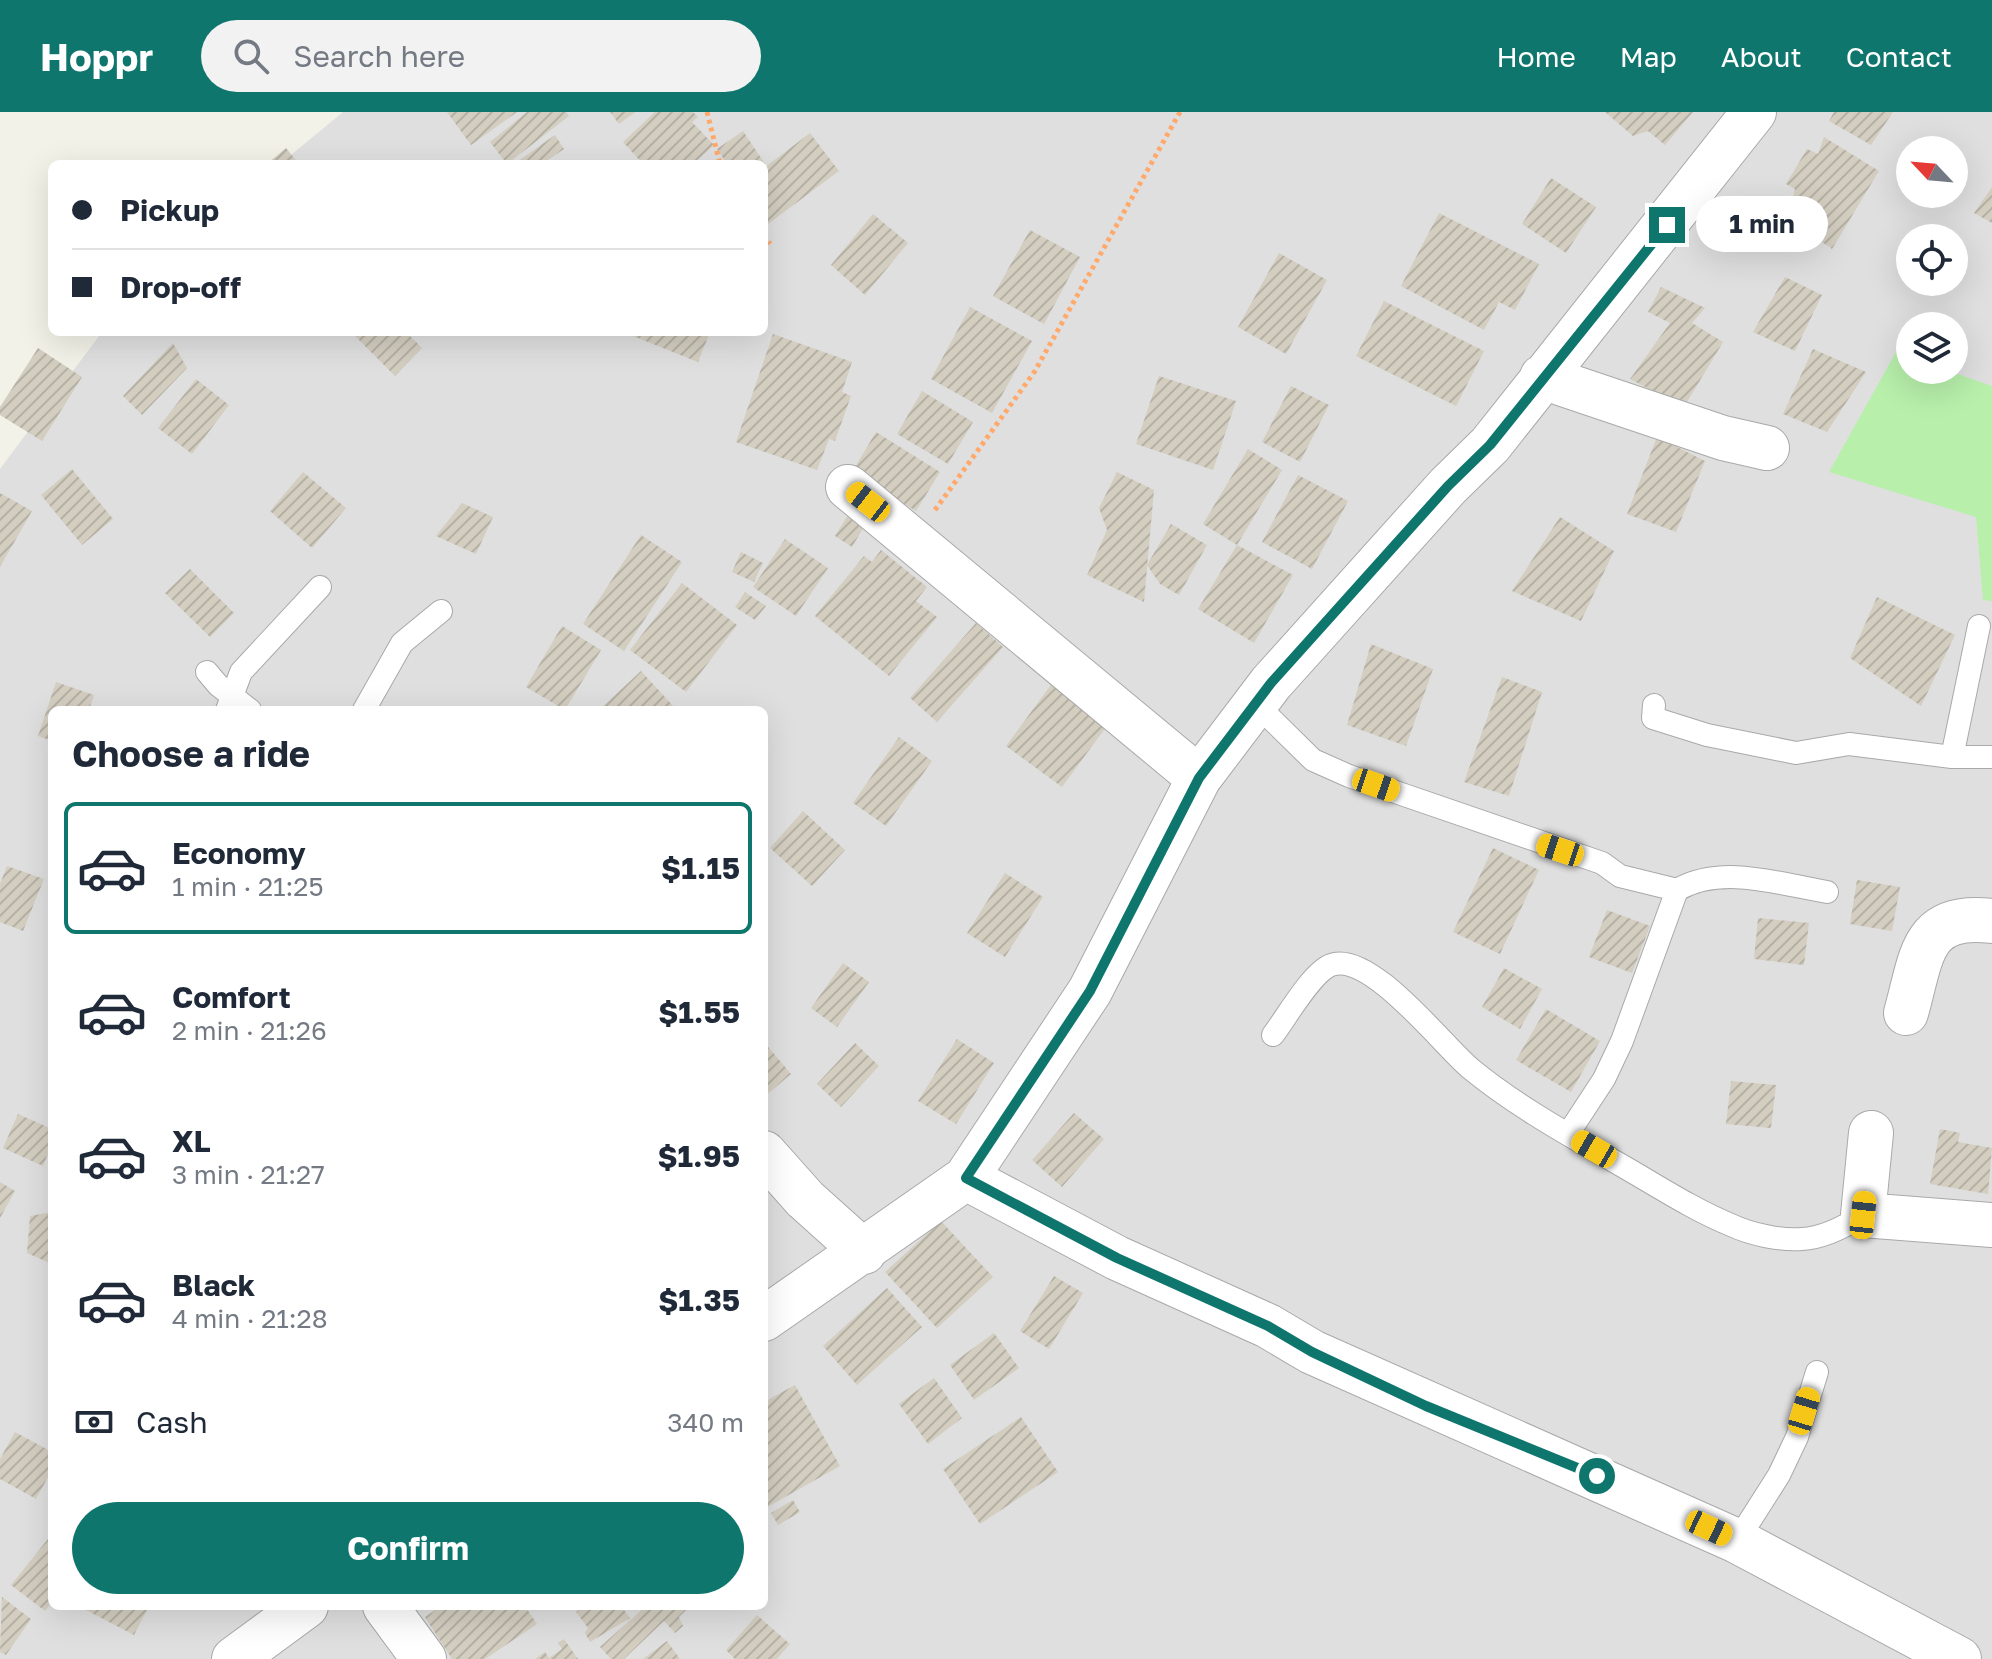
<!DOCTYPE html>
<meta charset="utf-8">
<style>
:root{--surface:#fff;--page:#f2f2f3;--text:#1f2937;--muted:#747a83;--line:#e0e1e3;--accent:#0f766e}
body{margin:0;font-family:"Golos Text",sans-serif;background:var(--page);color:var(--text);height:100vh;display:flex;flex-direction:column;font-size:30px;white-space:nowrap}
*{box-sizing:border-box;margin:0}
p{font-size:26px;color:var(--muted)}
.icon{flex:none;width:44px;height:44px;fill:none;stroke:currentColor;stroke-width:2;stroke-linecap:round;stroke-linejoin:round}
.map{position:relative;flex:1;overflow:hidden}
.sheet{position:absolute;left:48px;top:594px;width:720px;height:904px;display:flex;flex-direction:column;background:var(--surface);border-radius:12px;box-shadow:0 8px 32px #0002}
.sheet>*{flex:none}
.top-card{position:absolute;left:48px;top:48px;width:720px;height:176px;border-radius:12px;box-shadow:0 8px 32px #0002;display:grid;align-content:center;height:176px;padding:0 24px;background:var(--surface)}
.needle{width:52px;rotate:296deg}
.fabs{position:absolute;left:1896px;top:24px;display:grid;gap:16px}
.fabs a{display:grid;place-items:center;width:72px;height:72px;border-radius:50%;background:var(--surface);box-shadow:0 8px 32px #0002;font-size:40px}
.end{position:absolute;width:36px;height:36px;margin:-18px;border:10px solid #0f766e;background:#fff;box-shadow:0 0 0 4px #fff}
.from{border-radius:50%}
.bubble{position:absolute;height:56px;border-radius:28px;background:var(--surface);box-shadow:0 8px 32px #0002;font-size:26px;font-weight:700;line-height:56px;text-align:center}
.car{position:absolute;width:24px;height:48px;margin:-24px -12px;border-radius:10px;box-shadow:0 0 6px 2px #0007;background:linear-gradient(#f5c518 24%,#345 0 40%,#f5c518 0 76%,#345 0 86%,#f5c518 0)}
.top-card b{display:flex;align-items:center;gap:28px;height:76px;font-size:30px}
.top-card b+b{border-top:2px solid var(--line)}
.top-card i{width:20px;height:20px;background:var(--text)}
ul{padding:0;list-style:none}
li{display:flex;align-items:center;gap:24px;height:132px;margin:0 16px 12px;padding:0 8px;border:4px solid transparent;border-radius:12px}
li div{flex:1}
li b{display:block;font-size:30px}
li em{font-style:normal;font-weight:700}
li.selected{border-color:var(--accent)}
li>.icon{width:72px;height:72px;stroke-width:1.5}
h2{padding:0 24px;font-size:36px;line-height:96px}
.pay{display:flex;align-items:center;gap:20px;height:88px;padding:0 24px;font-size:30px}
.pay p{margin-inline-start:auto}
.primary-button{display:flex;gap:16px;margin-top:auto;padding:16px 24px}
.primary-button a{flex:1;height:92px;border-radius:48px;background:var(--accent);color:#fff;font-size:32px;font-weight:700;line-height:92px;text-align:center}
header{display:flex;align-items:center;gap:48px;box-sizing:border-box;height:112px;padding:0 40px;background:var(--accent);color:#fff}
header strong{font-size:38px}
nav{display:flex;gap:44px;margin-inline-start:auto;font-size:28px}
.search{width:560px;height:72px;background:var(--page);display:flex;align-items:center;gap:20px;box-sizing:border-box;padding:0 28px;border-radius:44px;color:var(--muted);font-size:30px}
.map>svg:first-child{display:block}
.residential{fill:#e0dfdf;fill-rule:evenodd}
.grass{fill:#b7efab}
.building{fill:url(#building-hatch)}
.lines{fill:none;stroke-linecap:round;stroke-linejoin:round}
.lane-casing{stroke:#a9a9a9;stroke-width:24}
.street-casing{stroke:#a9a9a9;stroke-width:46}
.path{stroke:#ffa96c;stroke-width:5;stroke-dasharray:4 4;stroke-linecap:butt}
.lane{stroke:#fff;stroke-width:22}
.street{stroke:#fff;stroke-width:44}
.route{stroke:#0f766e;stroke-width:10}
</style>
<header>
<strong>Hoppr</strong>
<div class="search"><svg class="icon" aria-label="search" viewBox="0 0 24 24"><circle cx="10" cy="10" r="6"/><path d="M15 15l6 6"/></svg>Search here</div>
<nav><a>Home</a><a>Map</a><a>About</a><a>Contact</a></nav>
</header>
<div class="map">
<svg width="1992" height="1547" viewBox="0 0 1992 1547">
<defs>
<pattern id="building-hatch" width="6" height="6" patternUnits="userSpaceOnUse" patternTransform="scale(2)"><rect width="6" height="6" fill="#d3cec0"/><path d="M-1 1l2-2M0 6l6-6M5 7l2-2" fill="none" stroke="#b5b1a5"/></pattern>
</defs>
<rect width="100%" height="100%" fill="#f2f2e8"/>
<!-- residential -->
<path class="residential" d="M343,0H1992V1547H0V357L102,220H764V52H280ZM1910,38H1954V82H1910ZM1910,126H1954V170H1910ZM1910,214H1954V258H1910ZM52,598H764V1494H52Z"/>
<!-- grass -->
<path class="grass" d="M1896,240L1910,245V258H1946L1992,274V489L1983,488L1976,405L1829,360Z"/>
<!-- building -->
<path class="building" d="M447,0H517L471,33Z
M527,0H566L569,4L507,52L490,30Z
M610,0H635L619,12Z
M655,0H693L698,5L692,10L714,33L693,52H643L623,30Z
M1605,0H1693L1665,33L1648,19L1633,24Z
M1834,0H1893L1871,33L1829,9Z
M743,19L765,52H727L717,37Z
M810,21L839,59L764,115V56Z
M555,23L564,37L542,52H514Z
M1824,25L1879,59L1832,137L1788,107L1795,77L1786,72L1807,37L1818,42Z
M286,36L299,52H267Z
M1551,66L1596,95L1566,141L1522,112Z
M1992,75V111L1974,101Z
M1439,101L1539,152L1515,198L1499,190L1484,218L1401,174Z
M873,102L908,131L865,183L831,153Z
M1030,118L1080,145L1044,212L993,184Z
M1279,141L1327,168L1286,242L1238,215Z
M1785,165L1822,183L1795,239L1753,220Z
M1661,175L1705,196L1692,211L1723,230L1684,295L1630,267L1670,211L1648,200Z
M1384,189L1484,239L1456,294L1356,244Z
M970,195L1032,229L992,301L931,267Z
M351,220H406L422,236L395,264Z
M623,220H710L698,250Z
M773,222L852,250L842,280L851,284L835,329L829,327L817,358L736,330Z
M173,231L187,256L142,303L123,284Z
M38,236L82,265L42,329L0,303V295Z
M1813,237L1866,260L1827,320L1783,302Z
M1159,264L1236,289L1213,358L1136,332Z
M196,267L229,293L192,342L158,316Z
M1291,274L1329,293L1300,350L1262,330Z
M922,279L973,310L948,352L897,322Z
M876,320L940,360L916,399L852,360Z
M1657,325L1705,349L1676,420L1627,402Z
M1248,337L1282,358L1237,433L1203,412Z
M72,357L113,407L82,433L41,383Z
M303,360L346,396L312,436L270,399Z
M1117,360L1154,378L1144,490L1087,463L1107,418L1099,396Z
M1298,363L1348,389L1312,457L1262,430Z
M0,381L32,399L0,455Z
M462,391L493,405L476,442L436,424Z
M848,403L865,413L852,435L835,424Z
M1560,405L1614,439L1581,509L1512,479Z
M1171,412L1207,433L1179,483L1160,472L1147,453Z
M641,423L682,450L624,539L583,512Z
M785,427L828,456L796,504L753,475Z
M1237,433L1293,463L1254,531L1198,497Z
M881,438L927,475L916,489L937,505L889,564L815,504L864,444L872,450Z
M741,440L763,451L754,470L732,460Z
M190,457L234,501L210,525L165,481Z
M682,471L737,513L686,580L630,538Z
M745,480L766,494L755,508L735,495Z
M1877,485L1955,523L1921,594L1850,546Z
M976,511L1003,535L937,610L910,586Z
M562,514L601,538L565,598L526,575Z
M1371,532L1433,557L1406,634L1347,613Z
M641,559L675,596L599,598Z
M1502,565L1542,580L1509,684L1464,670Z
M1056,566L1112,607L1062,675L1006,634Z
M56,570L94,583L89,598H52V629L38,624Z
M899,625L932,649L886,714L853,691Z
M803,699L845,738L812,774L770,736Z
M1493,736L1539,758L1500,842L1453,820Z
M7,754L44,767L23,819L0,810V772Z
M1005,761L1043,785L1005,845L967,821Z
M1857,768L1900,775L1892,819L1850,812Z
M1607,798L1650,814L1632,861L1589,845Z
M1758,806L1809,811L1804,853L1754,847Z
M843,851L869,870L837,915L811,896Z
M1504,856L1542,877L1520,917L1482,895Z
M1546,897L1600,929L1571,980L1516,948Z
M957,927L994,951L956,1012L918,989Z
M764,930L791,962L764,985Z
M855,931L879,954L841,995L817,972Z
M1731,969L1776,973L1771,1016L1726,1012Z
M1074,1001L1104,1027L1062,1075L1032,1048Z
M18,1002L52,1017V1032L43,1054L3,1036Z
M1940,1017L1960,1021L1958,1030L1992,1036L1988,1082L1930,1072Z
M0,1070L15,1079L0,1106Z
M52,1100V1152L27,1141L30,1104Z
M941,1109L993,1165L937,1216L885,1160Z
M1054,1164L1083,1181L1049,1237L1020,1219Z
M887,1176L922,1215L857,1273L823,1234Z
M994,1221L1019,1256L974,1288L950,1253Z
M934,1266L962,1306L928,1332L899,1292Z
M795,1273L840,1354L764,1397V1290Z
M1021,1305L1058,1360L980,1412L943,1357Z
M15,1320L52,1340V1358L36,1387L0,1367V1347Z
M793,1388L800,1400L778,1413L771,1401Z
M52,1422V1490L45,1499L11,1473Z
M2,1485L31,1507L6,1543L0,1540Z
M86,1494H149L134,1523L84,1497Z
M441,1494H525L537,1512L485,1547H452L425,1505Z
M584,1494H621L630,1506L590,1530L585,1521L588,1516L576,1500Z
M646,1494H690L679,1505L683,1514L675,1521L664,1509L624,1547H611L600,1535Z
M757,1503L790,1532L777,1547H735L726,1538Z
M564,1527L578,1547H535L545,1540L549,1546L562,1537L558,1531Z
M667,1529L680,1547H643Z"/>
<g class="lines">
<defs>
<path id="lane" d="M207,560L218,573L250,598
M1255,591L1313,648L1349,664L1602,751L1620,764L1677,778L1622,929L1604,967L1568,1022
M1654,593L1653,606L1707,623L1796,641L1849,632L1952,645H1992
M227,598L241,560L320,475
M364,598L402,531L441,499
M1952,645L1979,514
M1677,778C1722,752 1779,772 1827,780
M1273,923C1286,906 1312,860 1331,853C1370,838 1443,934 1471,957C1516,994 1569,1023 1619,1052C1656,1073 1692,1097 1731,1113C1750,1122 1781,1129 1802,1127C1823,1126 1846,1114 1863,1103
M1737,1429L1779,1363L1797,1325L1817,1260"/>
<path id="street" d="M1542,265L1723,326L1767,336
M848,375L1199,666
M1906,901C1922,845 1920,800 1992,809
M1871,1021L1863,1103L1992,1113
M764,1041L805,1087L864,1140
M966,1066L1117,1146L1268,1214L1312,1240L1737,1429L1959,1547
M764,1207L966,1066L1090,879L1199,666L1271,571L1448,374L1490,333L1754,0
M385,1494L424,1547
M234,1547L306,1494"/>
</defs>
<!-- lane casing -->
<use href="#lane" class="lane-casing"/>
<!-- street casing -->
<use href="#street" class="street-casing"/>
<!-- path -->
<path class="path" d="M707,0L720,52
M764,123L770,132
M935,398L1035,259L1180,0"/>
<!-- lane -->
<use href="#lane" class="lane"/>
<!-- street -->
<use href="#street" class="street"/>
</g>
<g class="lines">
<!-- route -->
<path class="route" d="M1597,1364L1426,1294L1312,1240L1268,1214L1117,1146L966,1066L1090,879L1199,666L1271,571L1448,374L1490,333L1667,113"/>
</g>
</svg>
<div class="fabs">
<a><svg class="needle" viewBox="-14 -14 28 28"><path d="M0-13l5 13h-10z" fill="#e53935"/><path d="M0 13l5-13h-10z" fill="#747a83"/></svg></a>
<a><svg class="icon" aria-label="locate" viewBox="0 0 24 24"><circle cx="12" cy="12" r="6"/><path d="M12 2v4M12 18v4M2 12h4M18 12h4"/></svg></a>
<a><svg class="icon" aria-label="layers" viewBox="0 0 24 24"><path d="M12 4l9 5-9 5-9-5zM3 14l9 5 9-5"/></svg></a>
</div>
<i class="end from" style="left:1597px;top:1364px"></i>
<i class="end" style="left:1667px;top:113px"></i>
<div class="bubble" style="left:1696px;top:84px;width:132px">1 min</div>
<i class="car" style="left:868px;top:390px;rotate:308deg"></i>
<i class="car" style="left:1376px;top:673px;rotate:109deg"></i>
<i class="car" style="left:1560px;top:738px;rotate:288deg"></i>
<i class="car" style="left:1594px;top:1037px;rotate:300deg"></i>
<i class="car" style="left:1863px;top:1103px;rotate:6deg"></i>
<i class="car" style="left:1804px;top:1299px;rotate:17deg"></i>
<i class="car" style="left:1709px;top:1416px;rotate:115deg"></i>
<div class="top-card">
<b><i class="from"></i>Pickup</b>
<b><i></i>Drop-off</b>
</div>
<section class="sheet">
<h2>Choose a ride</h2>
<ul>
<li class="selected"><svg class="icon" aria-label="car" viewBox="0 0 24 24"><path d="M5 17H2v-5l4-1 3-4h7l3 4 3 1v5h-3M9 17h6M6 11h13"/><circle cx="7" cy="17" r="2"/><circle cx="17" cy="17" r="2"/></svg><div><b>Economy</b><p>1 min · 21:25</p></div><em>$1.15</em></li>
<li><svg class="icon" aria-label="car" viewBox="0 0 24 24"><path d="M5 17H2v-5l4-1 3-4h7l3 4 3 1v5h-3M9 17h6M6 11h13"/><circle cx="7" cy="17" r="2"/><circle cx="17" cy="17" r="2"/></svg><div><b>Comfort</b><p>2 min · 21:26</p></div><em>$1.55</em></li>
<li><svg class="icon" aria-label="car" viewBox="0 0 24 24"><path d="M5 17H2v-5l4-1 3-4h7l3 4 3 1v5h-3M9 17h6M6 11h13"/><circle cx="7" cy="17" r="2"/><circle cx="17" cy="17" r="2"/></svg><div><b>XL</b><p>3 min · 21:27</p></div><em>$1.95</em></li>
<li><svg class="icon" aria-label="car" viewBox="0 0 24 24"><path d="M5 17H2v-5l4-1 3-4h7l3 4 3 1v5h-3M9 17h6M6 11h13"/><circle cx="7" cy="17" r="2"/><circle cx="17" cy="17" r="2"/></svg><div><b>Black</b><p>4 min · 21:28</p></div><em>$1.35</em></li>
</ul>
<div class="pay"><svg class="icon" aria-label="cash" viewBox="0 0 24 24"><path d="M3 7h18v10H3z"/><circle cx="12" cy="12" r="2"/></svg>Cash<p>340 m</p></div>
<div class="primary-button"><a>Confirm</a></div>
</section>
</div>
